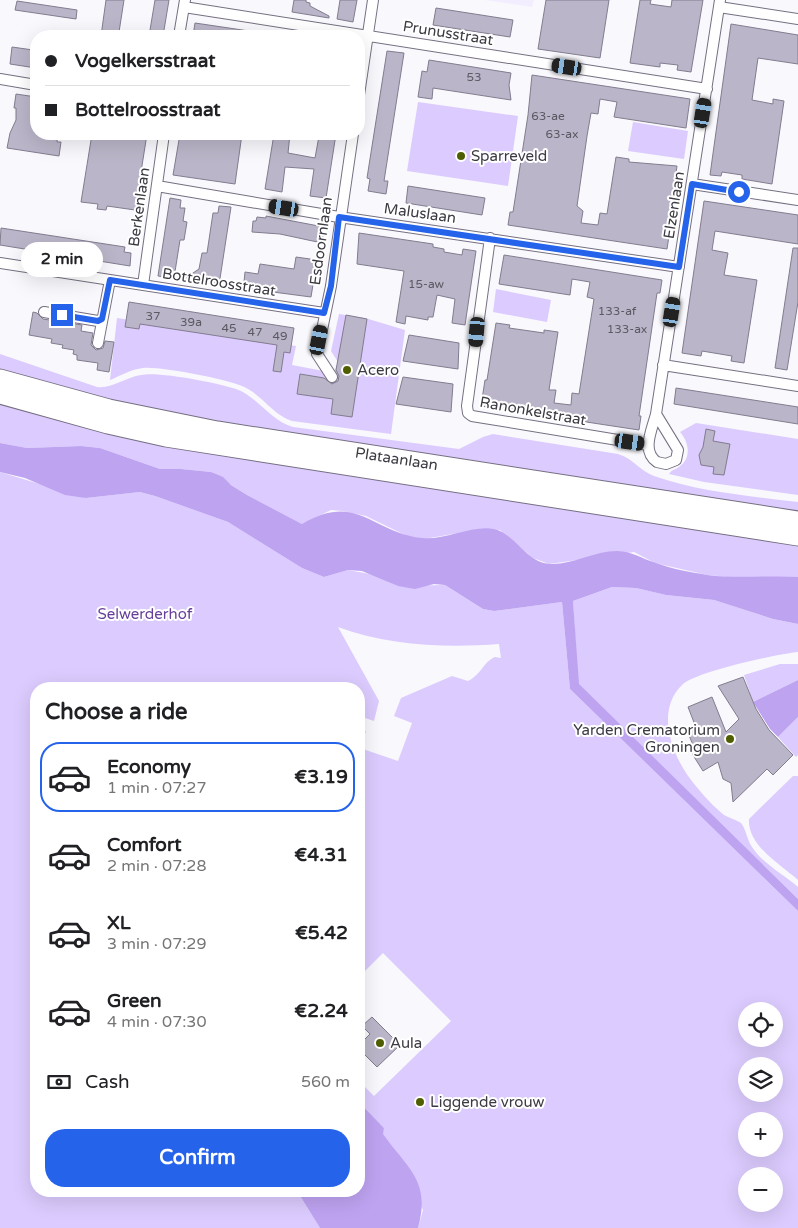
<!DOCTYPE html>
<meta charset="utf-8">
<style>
:root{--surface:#fff;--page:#f2f2f2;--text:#202124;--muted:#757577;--line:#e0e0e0;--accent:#2563eb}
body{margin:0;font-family:"Varela Round",sans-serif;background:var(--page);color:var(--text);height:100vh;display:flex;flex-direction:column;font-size:19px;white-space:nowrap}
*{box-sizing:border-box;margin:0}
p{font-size:16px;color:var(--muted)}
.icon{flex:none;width:28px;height:28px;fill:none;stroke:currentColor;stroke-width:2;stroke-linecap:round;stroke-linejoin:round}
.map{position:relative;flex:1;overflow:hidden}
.panel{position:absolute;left:30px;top:682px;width:335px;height:515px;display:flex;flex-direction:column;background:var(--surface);border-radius:20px;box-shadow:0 5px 20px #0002}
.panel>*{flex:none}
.hud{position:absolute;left:30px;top:30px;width:335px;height:110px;border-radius:20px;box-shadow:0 5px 20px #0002;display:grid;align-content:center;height:110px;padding:0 15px;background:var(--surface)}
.fabs{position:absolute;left:738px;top:1002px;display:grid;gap:10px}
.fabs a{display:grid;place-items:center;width:45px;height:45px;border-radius:50%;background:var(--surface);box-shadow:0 5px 20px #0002;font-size:25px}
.end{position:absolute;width:22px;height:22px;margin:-11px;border:6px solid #2563eb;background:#fff;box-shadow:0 0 0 2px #fff}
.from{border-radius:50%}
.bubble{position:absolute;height:35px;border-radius:18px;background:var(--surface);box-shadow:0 5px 20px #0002;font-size:16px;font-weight:700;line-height:35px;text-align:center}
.car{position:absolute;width:15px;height:30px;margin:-15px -8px;border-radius:6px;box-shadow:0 0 4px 1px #0007;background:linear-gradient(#222 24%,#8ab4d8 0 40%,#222 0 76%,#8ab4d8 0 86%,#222 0)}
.hud b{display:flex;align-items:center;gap:18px;height:48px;font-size:19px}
.hud b+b{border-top:1px solid var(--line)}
.hud i{width:12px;height:12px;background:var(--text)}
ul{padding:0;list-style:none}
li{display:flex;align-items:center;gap:15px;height:70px;margin:0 10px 8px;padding:0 5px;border:2px solid transparent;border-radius:20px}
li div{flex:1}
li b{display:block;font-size:19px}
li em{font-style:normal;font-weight:700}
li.current{border-color:var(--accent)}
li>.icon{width:45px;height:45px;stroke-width:1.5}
h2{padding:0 15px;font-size:22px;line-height:60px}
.pay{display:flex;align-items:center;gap:12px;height:55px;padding:0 15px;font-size:19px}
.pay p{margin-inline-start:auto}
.action{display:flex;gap:10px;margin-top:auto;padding:10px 15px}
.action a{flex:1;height:58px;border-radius:20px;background:var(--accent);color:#fff;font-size:20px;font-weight:700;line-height:58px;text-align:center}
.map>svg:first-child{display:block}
.built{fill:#f3eeff}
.green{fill:#dccbfe;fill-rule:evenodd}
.water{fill:#bea3f1}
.building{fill:#bbb5c9;stroke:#827c8f}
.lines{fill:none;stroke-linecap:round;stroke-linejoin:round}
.street-casing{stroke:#756f81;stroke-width:12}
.highway-casing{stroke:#756f81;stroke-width:21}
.street{stroke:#fff;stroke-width:10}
.highway{stroke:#fff;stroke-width:19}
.route{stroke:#2563eb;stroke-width:6}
.poi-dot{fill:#4f5e00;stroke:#fff;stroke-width:2}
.labels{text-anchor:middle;stroke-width:4;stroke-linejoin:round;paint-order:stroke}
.number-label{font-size:12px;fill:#5c5964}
.street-label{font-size:15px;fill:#3c3a42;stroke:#fff}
.poi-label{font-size:15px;fill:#3c3a42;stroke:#fff;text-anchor:start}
.park-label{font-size:15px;fill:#653f9a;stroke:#fff}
</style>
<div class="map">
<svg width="798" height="1228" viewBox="0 0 798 1228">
<rect width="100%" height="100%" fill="#f9f8fc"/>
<!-- built -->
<path class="built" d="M485,0H534L532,7Z"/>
<!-- green -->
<path class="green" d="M418,102L518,116L508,186L407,171Z
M633,122L688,131L684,159L628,151Z
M496,289L551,300L547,322L493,312Z
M339,314L365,318L405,330L391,434L292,421C274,415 264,398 248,389C234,380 160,366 143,368C131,369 120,376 110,380L117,318L296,346L292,365L334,373L338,362L331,351Z
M0,354L97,387C112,389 126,377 141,375C158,371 218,383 236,389C258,397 271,421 293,427L459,449L483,437L493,434L618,454C633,458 640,471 654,476C700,492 750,496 798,502V514L182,418L0,372Z
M0,403L772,540L798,546V577L738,578L707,575L655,563L634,552L549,564L533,558L500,530L482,529L424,539L409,537L366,516L343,511L331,510L302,524L247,495L211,472L181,469H160L100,448L81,446L27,448L0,443Z
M696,423L798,439V495L704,482L669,474C672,469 675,470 679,467C692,458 689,442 680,432Z
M0,472L86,498L140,492L155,496L228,522L302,568L324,577L348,570L375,575L398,586L445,585L483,609L494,611L562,602L570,689L798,911V1228H418L423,1210L393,1149L382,1134L384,1128L359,1102V1081L374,1096L451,1021L383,953L359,977V728L366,731L360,748L398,761L412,723L394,716L401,698L452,676L468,681C482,674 483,662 495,657L501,658L499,644C448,648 388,646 338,627L379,701L374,721L359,716V689H36V1191H297L320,1228H0ZM746,1011H774V1039H746ZM746,1066H774V1094H746ZM746,1121H774V1149H746ZM746,1176H774V1204H746Z
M612,587L636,588L666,595L714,600L773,619L798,624V652C777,654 694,672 682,685C654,712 673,759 695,785C703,795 714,807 724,815C729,818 737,820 741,823C746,829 747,840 752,847C762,863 784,875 798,887V899L578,684L573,601Z
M780,664H798V680L753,702L744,675Z
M798,717V755L796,757L778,737Z
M793,776H798V880C781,865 747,845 749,819Z"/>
<!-- water -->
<path class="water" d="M0,443L27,448L81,446L100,448L160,469H181L211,472L223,477L231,485L247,495L302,524C358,491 372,533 422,538C445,541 480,521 500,531C517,539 529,563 550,564C572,565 594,551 617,551C634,552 640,558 656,563C672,569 690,572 707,575C738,579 768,575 798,577V624L773,619L714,600L666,595L636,588L612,587L573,601L579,684L798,899V911L570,689L562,602L494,611L483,609L445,585L434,584L415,589L398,586L362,571L348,570L324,577L302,568L228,522L155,496L140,492L86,498L65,495L25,478L0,472Z
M798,680V717L778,737L770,729L753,702Z
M359,1102L384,1128L383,1134C408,1169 431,1181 418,1228H320L297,1191H359Z"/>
<!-- building -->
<path class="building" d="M106,0H124L119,32L115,31L114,36H101Z
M155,0H169L163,36H149Z
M294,0H306V2L310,3V6L329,16V18L292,12Z
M340,0H357L353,22L337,19Z
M546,0H609L600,58L538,49Z
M640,0H651L650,4L671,7L672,0H703L691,72L677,70L678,65L660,63V67L630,63Z
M17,1L77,10L76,19L15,10Z
M436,8L513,20L510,37L433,25Z
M195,23L249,31V36H193Z
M731,24L798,35V64L758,58L752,100L773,104V99L784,101L772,184L742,179V175L722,172L721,176L710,175Z
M12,47L33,50L32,55H36V68L10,64Z
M387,51L404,53L384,181H388L386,194L368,191L370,179L367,178Z
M429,60L511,73L509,85L511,100L433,88L432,99L418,97L422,71L427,72Z
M532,75L690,99L686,128L614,117L617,102L600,99L598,114L591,113L587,136L577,206L583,211L581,223L598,225L600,213L607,214L616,157L629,159V162L677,166L667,236H669L667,249L508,225L510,212H513L528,115Z
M16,94L36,97V134H58L57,142H61L59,156L7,148L10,133L16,120V108H14Z
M92,134H147L135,210L107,206L106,210L97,209L98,204L81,202Z
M180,134H242L235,184L173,175Z
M274,134H290L288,153L315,158L319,136L336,134L326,198L310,196L314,169L285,167L282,192L265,189Z
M408,186L485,198L482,215L406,203Z
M170,198L181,200L180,208H185L183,221L187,222L184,240H180L174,278L158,276Z
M704,201L798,215V244L715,231L712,250L728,253L724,275L757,280L744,363L731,361L732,356L702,351L701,356L682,353Z
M219,206L231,207L219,285L184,279L199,269L202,253H207L213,213H218Z
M266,216L324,227L322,243L280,234L252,232L253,221H256L257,217L266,218Z
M1,228L125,247L124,252L131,253L130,266L0,245Z
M359,233L433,244V247L444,249V252L462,255L463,249L476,251L465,325L452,323L455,299L437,295L433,317H428V320L406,316L405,324L396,322L404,271L357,264Z
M793,248H798V302L787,370L775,368Z
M504,255L662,280L660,293H657L639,416H641L639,430L481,406L485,380H487L496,323L510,325L509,328L544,333V330L558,332L549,390H556L554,403L571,405L572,393L579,394L594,299L587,297L590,282L572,279L570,295L499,284Z
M296,257L317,260L311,297L250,289V287H246L247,282H244L245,272L258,274L260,264L294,269Z
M129,302L294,328L290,353L284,352L281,372L273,371L277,345L140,324L139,329L125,327Z
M33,312L37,313L43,319L82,325L81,331L93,333L91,345L96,350L103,348L105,341L114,342L109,372L97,370L98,363L77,360V355L73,354L74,350L62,348L63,345L51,343L52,339L29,335Z
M346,315L367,319L352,417L331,414L333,399L297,394L300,374L324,378L332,384L338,381L339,376L336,370Z
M409,335L459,343L458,369L403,361Z
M403,377L453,384L451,412L396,404Z
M676,388L798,407V424L674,404Z
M706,429L715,431L713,441L730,444L724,475L713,474L714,467L701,465L699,455L703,447Z
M743,677L756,709L769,730L793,755L773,775L767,769L733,802L731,783L723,779L718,762L703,771L691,752L695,750L686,728L695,725L688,707L712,697L726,732L739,719L718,686Z
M372,1017L400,1045L377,1067L365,1055L359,1062V1045L370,1034L362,1026Z"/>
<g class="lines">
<defs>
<path id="street" d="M184,7L707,89
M719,7L798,19
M179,36L185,0
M0,79L36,85
M359,95L373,0
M692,184L798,200
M157,186L339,217L679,267
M490,238L467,406L468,413L472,416L648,445
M0,263L324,313
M143,285L164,134
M44,312L98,321L102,319
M98,343L110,280
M663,365L798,386
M332,377L317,354L331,286L353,134
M656,414L720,0
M656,414L678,450L676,460L666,464L657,462C641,451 652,430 656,414Z"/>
<g id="highway">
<path id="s1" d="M0,379L109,409L217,431L798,521"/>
<path d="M0,394L108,424L166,437L798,536"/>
</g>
</defs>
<!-- street casing -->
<use href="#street" class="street-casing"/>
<!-- highway casing -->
<use href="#highway" class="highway-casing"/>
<!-- street -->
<use href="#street" class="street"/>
<!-- highway -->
<use href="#highway" class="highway"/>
</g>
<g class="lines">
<!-- route -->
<path class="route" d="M62,315L98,321L102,319L110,280L324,313L331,286L339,217L679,267L692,184L739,192"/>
</g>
<!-- markers -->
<g class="poi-dot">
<circle cx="461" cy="156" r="5"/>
<circle cx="347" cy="370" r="5"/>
<circle cx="730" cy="739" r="5"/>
<circle cx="380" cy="1043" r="5"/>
<circle cx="420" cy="1102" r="5"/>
</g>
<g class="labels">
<!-- number labels -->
<g class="number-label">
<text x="474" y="81">53</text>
<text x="548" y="120">63-ae</text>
<text x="562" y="138">63-ax</text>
<text x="426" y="288">15-aw</text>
<text x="617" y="315">133-af</text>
<text x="153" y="320">37</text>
<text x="191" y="326">39a</text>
<text x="229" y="332">45</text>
<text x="627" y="333">133-ax</text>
<text x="255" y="336">47</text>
<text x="280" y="340">49</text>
</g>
<!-- street labels -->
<g class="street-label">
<text transform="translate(448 33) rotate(9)" y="5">Prunusstraat</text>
<text transform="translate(674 205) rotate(-81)" y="5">Elzenlaan</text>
<text transform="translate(139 207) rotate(-82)" y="5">Berkenlaan</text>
<text transform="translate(420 213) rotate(8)" y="5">Maluslaan</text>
<text transform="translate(321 241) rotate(-82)" y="5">Esdoornlaan</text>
<text transform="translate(219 282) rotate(9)" y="5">Bottelroosstraat</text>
<text transform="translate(533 411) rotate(10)" y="5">Ranonkelstraat</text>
<text dy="5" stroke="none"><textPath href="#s1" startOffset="405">Plataanlaan</textPath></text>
</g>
<!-- poi labels -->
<g class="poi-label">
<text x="471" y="161">Sparreveld</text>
<text x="357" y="375">Acero</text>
<text x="720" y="735" text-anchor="end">Yarden Crematorium<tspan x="720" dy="17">Groningen</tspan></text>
<text x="390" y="1048">Aula</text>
<text x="430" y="1107">Liggende vrouw</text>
</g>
<!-- park labels -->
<g class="park-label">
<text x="145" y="619">Selwerderhof</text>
</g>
</g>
</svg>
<div class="fabs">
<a><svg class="icon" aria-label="locate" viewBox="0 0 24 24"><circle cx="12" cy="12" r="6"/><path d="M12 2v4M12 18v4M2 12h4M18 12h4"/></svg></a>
<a><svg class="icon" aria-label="layers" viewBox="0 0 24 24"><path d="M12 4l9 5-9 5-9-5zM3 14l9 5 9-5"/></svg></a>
<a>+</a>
<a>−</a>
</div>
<i class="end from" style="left:739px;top:192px"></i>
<i class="end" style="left:62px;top:315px"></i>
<div class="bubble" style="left:21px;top:242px;width:82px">2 min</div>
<i class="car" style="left:567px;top:67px;rotate:279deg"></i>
<i class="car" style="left:703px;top:113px;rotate:9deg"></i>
<i class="car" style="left:284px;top:208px;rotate:279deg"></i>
<i class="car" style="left:672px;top:312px;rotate:9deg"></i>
<i class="car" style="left:477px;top:332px;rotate:185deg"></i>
<i class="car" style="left:319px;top:340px;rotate:11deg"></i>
<i class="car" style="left:630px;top:442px;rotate:98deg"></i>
<div class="hud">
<b><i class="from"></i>Vogelkersstraat</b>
<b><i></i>Bottelroosstraat</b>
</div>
<section class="panel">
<h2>Choose a ride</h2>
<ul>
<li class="current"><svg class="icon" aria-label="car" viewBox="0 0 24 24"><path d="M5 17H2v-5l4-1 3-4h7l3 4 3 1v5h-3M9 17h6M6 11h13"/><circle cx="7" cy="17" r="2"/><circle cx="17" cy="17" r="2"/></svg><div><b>Economy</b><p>1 min · 07:27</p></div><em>€3.19</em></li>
<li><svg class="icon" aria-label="car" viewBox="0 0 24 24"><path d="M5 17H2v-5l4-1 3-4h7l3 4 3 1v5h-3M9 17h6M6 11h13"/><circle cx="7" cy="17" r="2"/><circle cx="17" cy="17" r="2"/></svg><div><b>Comfort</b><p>2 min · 07:28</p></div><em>€4.31</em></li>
<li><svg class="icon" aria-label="car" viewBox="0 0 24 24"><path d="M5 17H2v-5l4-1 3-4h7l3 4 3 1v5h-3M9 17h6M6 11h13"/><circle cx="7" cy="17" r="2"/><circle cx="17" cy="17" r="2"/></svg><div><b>XL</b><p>3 min · 07:29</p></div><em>€5.42</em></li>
<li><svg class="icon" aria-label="car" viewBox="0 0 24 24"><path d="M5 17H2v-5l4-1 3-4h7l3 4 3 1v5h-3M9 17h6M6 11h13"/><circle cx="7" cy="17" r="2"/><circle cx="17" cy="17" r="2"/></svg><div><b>Green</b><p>4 min · 07:30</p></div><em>€2.24</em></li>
</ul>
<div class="pay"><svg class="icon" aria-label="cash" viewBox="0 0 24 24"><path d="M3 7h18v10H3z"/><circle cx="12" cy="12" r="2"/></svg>Cash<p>560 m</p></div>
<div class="action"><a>Confirm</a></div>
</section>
</div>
